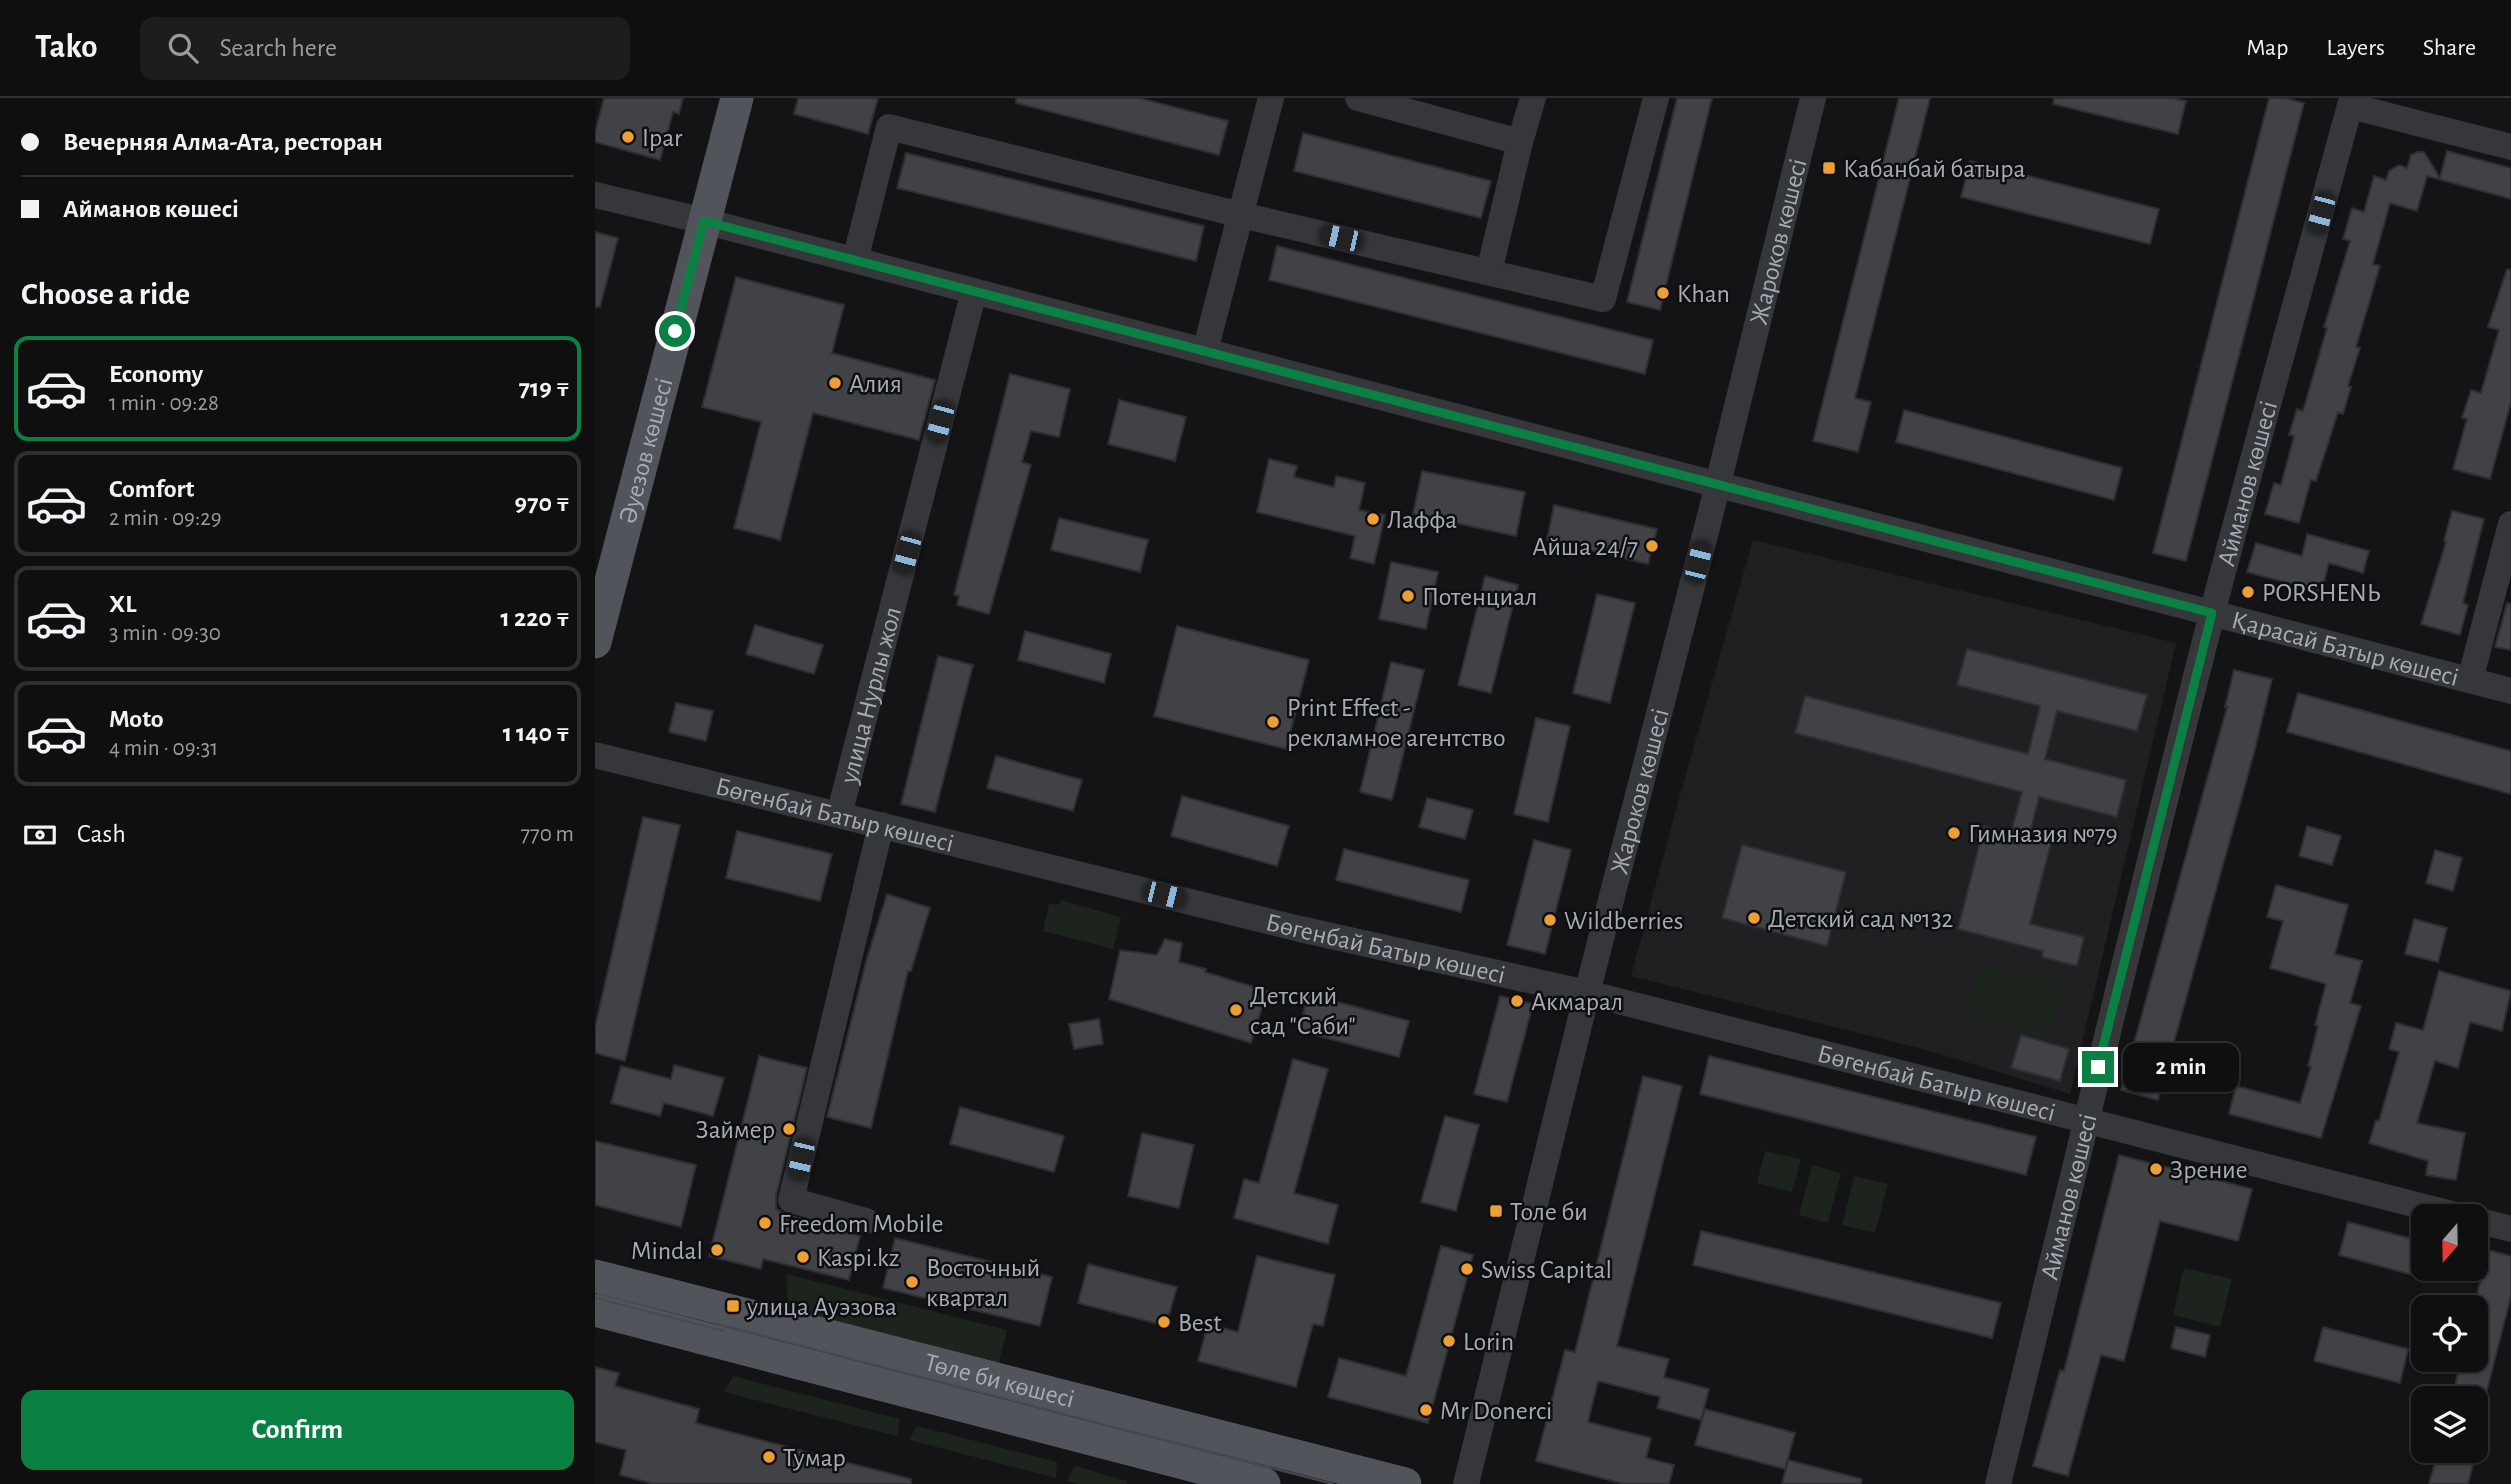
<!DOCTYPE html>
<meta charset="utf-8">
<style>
:root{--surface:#0f0f10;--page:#1d1d1e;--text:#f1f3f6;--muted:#9b9c9f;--line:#2f2f30;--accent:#0b8043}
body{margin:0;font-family:"Alegreya Sans",sans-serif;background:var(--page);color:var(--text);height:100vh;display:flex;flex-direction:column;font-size:26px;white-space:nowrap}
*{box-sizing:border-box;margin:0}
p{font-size:23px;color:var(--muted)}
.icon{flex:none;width:38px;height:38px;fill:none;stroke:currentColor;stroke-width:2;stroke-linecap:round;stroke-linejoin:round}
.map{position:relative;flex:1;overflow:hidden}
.details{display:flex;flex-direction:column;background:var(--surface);width:595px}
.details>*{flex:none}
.banner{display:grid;align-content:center;height:154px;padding:0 21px;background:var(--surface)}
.needle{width:46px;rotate:200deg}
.fabs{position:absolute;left:1816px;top:1106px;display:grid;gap:14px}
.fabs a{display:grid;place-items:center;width:77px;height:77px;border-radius:14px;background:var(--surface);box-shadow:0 2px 5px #0004,0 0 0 2px var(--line);font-size:35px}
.end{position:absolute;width:32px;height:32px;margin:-16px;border:9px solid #0b8043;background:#fff;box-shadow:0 0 0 4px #fff}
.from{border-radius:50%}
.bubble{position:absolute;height:49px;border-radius:14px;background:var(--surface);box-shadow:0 2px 5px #0004,0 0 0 2px var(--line);font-size:23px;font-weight:600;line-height:49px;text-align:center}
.car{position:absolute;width:21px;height:42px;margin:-21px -10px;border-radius:9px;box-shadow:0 0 5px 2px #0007;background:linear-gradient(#222 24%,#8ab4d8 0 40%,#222 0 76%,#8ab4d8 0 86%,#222 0)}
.banner b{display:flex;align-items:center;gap:24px;height:66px;font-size:26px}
.banner b+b{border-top:2px solid var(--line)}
.banner i{width:18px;height:18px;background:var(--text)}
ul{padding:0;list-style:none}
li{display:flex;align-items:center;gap:21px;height:105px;margin:0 14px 10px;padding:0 7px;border:4px solid var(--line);border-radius:14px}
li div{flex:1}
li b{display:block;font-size:26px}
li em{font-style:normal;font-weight:600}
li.current{border-color:var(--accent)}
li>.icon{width:63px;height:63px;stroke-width:1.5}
h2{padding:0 21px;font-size:32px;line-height:84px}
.pay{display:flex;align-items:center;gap:18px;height:77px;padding:0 21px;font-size:26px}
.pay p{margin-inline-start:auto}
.cta{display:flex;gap:14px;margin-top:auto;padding:14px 21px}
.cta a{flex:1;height:80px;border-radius:14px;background:var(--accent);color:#fff;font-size:28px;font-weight:600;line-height:80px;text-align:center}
header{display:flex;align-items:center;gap:42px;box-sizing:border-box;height:98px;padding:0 35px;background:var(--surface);border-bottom:2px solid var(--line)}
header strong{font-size:33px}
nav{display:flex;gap:38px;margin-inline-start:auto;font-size:24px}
.search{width:490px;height:63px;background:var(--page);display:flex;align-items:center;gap:18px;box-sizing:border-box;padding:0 24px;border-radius:14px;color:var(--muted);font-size:26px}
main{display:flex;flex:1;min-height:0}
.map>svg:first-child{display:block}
.built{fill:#202023}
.green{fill:#1c241d}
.building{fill:#404246;stroke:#2e2f32;stroke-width:2}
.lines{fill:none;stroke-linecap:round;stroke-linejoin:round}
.minor{stroke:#35373b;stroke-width:26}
.major{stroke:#51545a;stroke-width:33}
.tram{stroke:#484b50;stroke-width:2}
.route{stroke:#0b8043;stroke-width:9}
.poi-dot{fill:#ee9f34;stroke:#0f0f11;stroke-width:2.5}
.labels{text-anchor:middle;stroke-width:5;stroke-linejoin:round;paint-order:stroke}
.poi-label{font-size:26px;fill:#a6acb6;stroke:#0f0f11;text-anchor:start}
.street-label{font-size:26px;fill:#a6acb6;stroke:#0f0f11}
</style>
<header>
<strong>Tako</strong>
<div class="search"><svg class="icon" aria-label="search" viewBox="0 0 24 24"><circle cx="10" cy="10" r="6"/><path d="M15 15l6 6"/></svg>Search here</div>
<nav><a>Map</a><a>Layers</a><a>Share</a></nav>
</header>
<main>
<section class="details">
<div class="banner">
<b><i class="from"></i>Вечерняя Алма-Ата, ресторан</b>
<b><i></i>Айманов көшесі</b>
</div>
<h2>Choose a ride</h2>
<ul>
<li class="current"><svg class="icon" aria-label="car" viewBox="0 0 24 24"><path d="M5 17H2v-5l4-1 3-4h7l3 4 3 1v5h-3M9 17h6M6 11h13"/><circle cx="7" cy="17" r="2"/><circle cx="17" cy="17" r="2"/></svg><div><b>Economy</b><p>1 min · 09:28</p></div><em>719 ₸</em></li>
<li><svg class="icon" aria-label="car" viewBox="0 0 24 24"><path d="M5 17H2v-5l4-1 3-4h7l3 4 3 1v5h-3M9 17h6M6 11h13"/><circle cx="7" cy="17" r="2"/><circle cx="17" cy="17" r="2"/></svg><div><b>Comfort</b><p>2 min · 09:29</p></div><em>970 ₸</em></li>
<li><svg class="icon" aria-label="car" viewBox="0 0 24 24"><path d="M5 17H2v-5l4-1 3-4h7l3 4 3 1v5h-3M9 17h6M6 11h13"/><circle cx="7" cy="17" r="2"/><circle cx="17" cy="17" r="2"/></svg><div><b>XL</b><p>3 min · 09:30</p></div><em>1 220 ₸</em></li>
<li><svg class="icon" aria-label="car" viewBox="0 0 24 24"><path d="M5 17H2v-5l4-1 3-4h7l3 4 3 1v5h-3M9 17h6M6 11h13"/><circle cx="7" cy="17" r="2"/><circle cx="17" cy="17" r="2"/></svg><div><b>Moto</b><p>4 min · 09:31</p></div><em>1 140 ₸</em></li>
</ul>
<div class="pay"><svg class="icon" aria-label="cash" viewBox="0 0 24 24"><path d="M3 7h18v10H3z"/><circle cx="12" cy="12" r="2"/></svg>Cash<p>770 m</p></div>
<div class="cta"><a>Confirm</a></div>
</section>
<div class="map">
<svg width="1916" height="1386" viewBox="0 0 1916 1386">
<rect width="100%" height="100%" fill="#141416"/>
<!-- built -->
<path class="built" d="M1158,442L1581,545L1475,996L1335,953L1036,878L1082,708Z"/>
<!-- green -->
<path class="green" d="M466,802L526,819L518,851L448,833L454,806L464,807Z
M1386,868L1468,888L1456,940L1373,920Z
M1170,1053L1206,1061L1197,1094L1162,1085Z
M1217,1067L1246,1075L1233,1125L1204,1117Z
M1259,1078L1293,1086L1280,1135L1247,1127Z
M1589,1170L1637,1181L1625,1229L1578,1217Z
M191,1176L412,1232L403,1269L194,1217Z
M138,1278L305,1321L302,1338L129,1294Z
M322,1328L462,1364L461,1380L314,1342Z
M480,1368L532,1383V1386H484L472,1383Z"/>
<!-- building -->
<path class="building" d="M9,0H88L84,16L78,14L65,62L0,44V34Z
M203,0H283L273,36L199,16Z
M421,0H544L633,23L624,57L421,5Z
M1082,0H1117L1065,212L1032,204Z
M1304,0H1335L1260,300L1276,304L1263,354L1218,343Z
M1459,0H1578L1591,3L1583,36L1458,6Z
M1674,0H1690L1709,5L1591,463L1558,455Z
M708,35L896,83L886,120L699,73Z
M1852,53L1916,70V101L1832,78L1822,113L1795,105L1778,166L1785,168L1761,249L1765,250L1753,288L1756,289L1748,316L1743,314L1721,383L1716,382L1704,425L1670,416L1679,385L1686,387L1699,338L1694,337L1702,311L1708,313L1732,230L1729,229L1755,143L1748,141L1757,110L1769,114L1779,78L1791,82L1794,73L1804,67L1812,70L1816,57L1823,54H1829L1845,80Z
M311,55L609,128L601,163L302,90Z
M1375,63L1564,111L1555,146L1366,99Z
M0,134L23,140L5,209H0Z
M682,148L1058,242L1050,276L674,182Z
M1912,171L1916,172V304L1895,381L1858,371L1872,321L1867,320L1876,292L1886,295L1904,232L1893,229Z
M141,179L249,207L237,255L340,282L324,342L218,315L185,442L139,430L166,324L107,309Z
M415,276L475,291L464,339L436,333L427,364L436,367L394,516L362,507L364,498L359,497Z
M524,302L591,319L580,363L513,346Z
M1309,312L1527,370L1519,402L1301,344Z
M674,361L702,368L699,379L739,389L741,378L770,385L764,412L790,417L779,466L755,460L760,438L662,414Z
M827,373L930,394L921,438L818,416Z
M959,407L1062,431L1053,466L952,442Z
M1857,413L1889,421L1868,505L1873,507L1865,537L1826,526L1851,444L1849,443Z
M464,420L553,442L545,474L456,452Z
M1712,436L1774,453L1768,475L1734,465L1726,494L1652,474L1661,445L1707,458Z
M796,464L843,474L831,531L784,521Z
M890,478L923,487L896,595L863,587Z
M1002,496L1040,505L1015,605L978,595Z
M1912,505L1916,506V552L1900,549Z
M160,527L228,547L219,576L151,556Z
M582,528L714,562L691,651L559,618Z
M430,533L516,556L509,585L423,562Z
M1372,551L1552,597L1542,633L1462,613L1450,661L1531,682L1522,719L1444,699L1434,739L1456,745L1435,826L1489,839L1482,868L1447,859L1448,853L1363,831L1389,728L1416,735L1427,694L1200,635L1210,598L1433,656L1445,608L1362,587Z
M343,558L378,567L340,714L306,706Z
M796,564L829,572L797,702L765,694Z
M1639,572L1677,581L1659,655L1563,1002L1526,992L1632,609H1630Z
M1703,595L1916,653V696L1692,634Z
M81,605L118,613L111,643L74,634Z
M941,620L975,628L953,724L919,716Z
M401,658L487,682L478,713L392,690Z
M587,698L694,728L682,768L576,738Z
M832,700L878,712L870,741L824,729Z
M48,719L85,727L30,963L0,955V929Z
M1712,728L1746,738L1737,767L1704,758Z
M142,733L237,756L225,803L131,780Z
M939,742L976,752L950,856L912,847Z
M1147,747L1251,774L1232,848L1127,820Z
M749,751L874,782L866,814L741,782Z
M1840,752L1867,760L1858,793L1831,785Z
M1681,787L1753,807L1740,856L1767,863L1755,905L1766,908L1726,1040L1634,1016L1641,988L1705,1005L1716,969L1713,968L1723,928L1720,927L1731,886L1675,870L1688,823L1672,819Z
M292,796L335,810L316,873H313L276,1030L232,1019L272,860Z
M1819,821L1852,830L1843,864L1810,856Z
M570,841L587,845L584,864L611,871L610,874L672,893L656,945L514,901L525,852L562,857Z
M1844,873L1916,893L1907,933L1875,924L1863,970L1840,963L1822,1025L1870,1035L1861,1082L1831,1077L1833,1063L1774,1045L1781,1022L1784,1023L1804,954L1794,951L1801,925L1828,932Z
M713,896L814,923L804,959L704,933Z
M905,898L938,906L912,1004L879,996Z
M504,921L508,946L479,951L474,926Z
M1426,937L1474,951L1465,983L1416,970Z
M164,958L212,970L181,1098V1111L192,1117L265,1138L254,1182L168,1161L166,1171L114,1158Z
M1114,958L1441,1039L1431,1077L1105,996Z
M698,961L733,971L699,1095L743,1107L733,1146L639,1120L649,1081L664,1085Z
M79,967L129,980L118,1018L69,1005L65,1018L16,1005L26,968L76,981Z
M1048,978L1087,988L1022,1248L1074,1261L1069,1279L1114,1291L1106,1322L1062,1310L1065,1299L1003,1283L993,1324L1056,1340L1051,1360L1079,1367L1074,1386H1029L941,1363L970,1252L980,1254Z
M365,1009L469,1038L459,1074L355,1046Z
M850,1018L884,1027L861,1113L826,1104Z
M547,1035L599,1047L584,1110L533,1098Z
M0,1043L101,1067L86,1129L0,1107Z
M1524,1057L1657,1091L1643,1143L1565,1123L1529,1263L1506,1257L1473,1378L1438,1368L1465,1272L1469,1273Z
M1753,1124L1829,1144V1180L1744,1157Z
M1106,1133L1406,1205L1397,1240L1098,1167Z
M300,1140L457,1179L445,1228L288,1190Z
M846,1148L878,1157L833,1325L733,1299L744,1260L811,1278Z
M1893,1152L1916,1158V1198L1890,1300H1857L1866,1262H1881V1201Z
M662,1158L740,1177L728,1228L718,1226L701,1289L603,1263L613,1226L643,1234Z
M493,1166L582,1189L571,1228L483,1205Z
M1581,1229L1615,1237L1610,1259L1576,1250Z
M1728,1229L1813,1251L1805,1285L1719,1263Z
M0,1269L24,1275L20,1288L104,1311L101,1325L316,1381V1386H59L25,1377L31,1352L0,1344Z
M1110,1311L1200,1335L1190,1371L1100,1347Z
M1843,1353H1877L1874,1366L1878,1367L1873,1386H1834Z
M1193,1362L1267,1381L1266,1386H1187Z"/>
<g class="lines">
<!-- minor -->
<g class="minor">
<path d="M763,0L925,44L938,0"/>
<path d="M1755,8L1916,49"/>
<path id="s1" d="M0,97L109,123L1916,593"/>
<path d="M260,162L294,29L646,117L1008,201L1061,0"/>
<path d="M894,174L925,44"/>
<path d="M610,253L676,0"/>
<path d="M1875,582L1916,426"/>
<path id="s2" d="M0,657L705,831L992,895L1865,1118"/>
<path id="s3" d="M244,717L379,193"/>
<path d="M1881,1122L1916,1131"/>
<path d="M271,1123L196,1102L286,727"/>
<path id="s4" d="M871,1386L992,895L1116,414L1218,0"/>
<path id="s5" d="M1403,1386C1474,1098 1542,808 1616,520C1661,346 1710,173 1757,0"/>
</g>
<!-- major -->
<g class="major">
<path id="s6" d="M0,544L142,0"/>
<path id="s7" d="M0,1178L810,1386"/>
<path d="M0,1212L669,1386"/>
</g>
<!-- tram -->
<path class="tram" d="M0,1200L129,1233
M119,1225L738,1386"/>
</g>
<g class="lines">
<!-- route -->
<path class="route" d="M80,233L109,123L1617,515L1503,969"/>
</g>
<!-- markers -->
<g class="poi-dot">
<circle cx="33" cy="39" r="7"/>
<rect x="1227" y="63" width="14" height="14" rx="3.5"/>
<circle cx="1068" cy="195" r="7"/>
<circle cx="240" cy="285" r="7"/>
<circle cx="778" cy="421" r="7"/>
<circle cx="1057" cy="448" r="7"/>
<circle cx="1653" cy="494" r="7"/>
<circle cx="813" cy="498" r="7"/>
<circle cx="678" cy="624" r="7"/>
<circle cx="1359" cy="735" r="7"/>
<circle cx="1159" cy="820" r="7"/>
<circle cx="955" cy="822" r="7"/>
<circle cx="922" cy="903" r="7"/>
<circle cx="641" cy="912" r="7"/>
<circle cx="194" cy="1031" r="7"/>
<circle cx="1561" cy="1071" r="7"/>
<rect x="894" y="1106" width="14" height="14" rx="3.5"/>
<circle cx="170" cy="1125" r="7"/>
<circle cx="122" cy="1152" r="7"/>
<circle cx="208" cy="1159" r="7"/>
<circle cx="872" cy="1171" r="7"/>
<circle cx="317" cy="1184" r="7"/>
<rect x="131" y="1201" width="14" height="14" rx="3.5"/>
<circle cx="569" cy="1224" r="7"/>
<circle cx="854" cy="1243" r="7"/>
<circle cx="831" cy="1312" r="7"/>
<circle cx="174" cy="1359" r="7"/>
</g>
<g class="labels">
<!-- poi labels -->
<g class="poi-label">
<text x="47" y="48">Ipar</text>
<text x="1248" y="79">Кабанбай батыра</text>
<text x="1082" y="204">Khan</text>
<text x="254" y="294">Алия</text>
<text x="792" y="430">Лаффа</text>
<text x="1043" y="457" text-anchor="end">Айша 24/7</text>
<text x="1667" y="503">PORSHENЬ</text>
<text x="827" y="507">Потенциал</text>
<text x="692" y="618">Print Effect -<tspan x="692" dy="30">рекламное агентство</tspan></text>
<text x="1373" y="744">Гимназия №79</text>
<text x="1173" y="829">Детский сад №132</text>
<text x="969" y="831">Wildberries</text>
<text x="655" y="906">Детский<tspan x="655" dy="30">сад "Саби"</tspan></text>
<text x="936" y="912">Акмарал</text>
<text x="180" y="1040" text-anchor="end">Займер</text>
<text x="1575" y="1080">Зрение</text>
<text x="915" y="1122">Толе би</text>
<text x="184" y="1134">Freedom Mobile</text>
<text x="108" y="1161" text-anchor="end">Mindal</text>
<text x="222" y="1168">Kaspi.kz</text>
<text x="331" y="1178">Восточный<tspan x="331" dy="30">квартал</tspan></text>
<text x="886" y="1180">Swiss Capital</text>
<text x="152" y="1217">улица Ауэзова</text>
<text x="583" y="1233">Best</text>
<text x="868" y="1252">Lorin</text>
<text x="845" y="1321">Mr Donerci</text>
<text x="188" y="1368">Тумар</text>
</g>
<!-- street labels -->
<g class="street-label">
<text dy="9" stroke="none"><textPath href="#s4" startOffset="1281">Жароков көшесі</textPath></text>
<text dy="9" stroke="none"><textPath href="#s6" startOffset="198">Әуезов көшесі</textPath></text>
<text dy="9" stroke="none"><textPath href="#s5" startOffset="1031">Айманов көшесі</textPath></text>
<text dy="9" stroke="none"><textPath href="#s1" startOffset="1808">Қарасай Батыр көшесі</textPath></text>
<text dy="9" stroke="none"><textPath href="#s3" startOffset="124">улица Нурлы жол</textPath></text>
<text dy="9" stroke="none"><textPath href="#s4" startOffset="714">Жароков көшесі</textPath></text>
<text dy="9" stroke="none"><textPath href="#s2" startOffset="247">Бөгенбай Батыр көшесі</textPath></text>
<text dy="9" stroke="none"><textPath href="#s2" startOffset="814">Бөгенбай Батыр көшесі</textPath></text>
<text dy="9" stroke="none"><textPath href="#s2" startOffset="1381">Бөгенбай Батыр көшесі</textPath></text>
<text dy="9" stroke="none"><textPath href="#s5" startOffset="296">Айманов көшесі</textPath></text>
<text dy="9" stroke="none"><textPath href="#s7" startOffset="418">Төле би көшесі</textPath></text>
</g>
</g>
</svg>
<div class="fabs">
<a><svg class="needle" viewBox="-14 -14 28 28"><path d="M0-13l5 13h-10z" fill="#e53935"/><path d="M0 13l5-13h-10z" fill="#9b9c9f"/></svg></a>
<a><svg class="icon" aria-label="locate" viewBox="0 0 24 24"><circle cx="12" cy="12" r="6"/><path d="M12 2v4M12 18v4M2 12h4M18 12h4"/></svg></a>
<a><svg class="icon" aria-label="layers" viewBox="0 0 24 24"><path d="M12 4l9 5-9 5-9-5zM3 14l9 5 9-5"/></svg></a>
</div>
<i class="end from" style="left:80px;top:233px"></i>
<i class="end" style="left:1503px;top:969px"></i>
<div class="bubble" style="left:1528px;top:945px;width:116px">2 min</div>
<i class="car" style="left:1726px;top:115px;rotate:195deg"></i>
<i class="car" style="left:746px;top:140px;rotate:283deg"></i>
<i class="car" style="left:345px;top:324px;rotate:195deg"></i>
<i class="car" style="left:312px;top:455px;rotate:195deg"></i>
<i class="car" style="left:1103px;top:464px;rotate:14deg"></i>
<i class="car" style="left:569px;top:797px;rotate:104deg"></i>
<i class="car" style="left:206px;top:1061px;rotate:193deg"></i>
</div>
</main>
